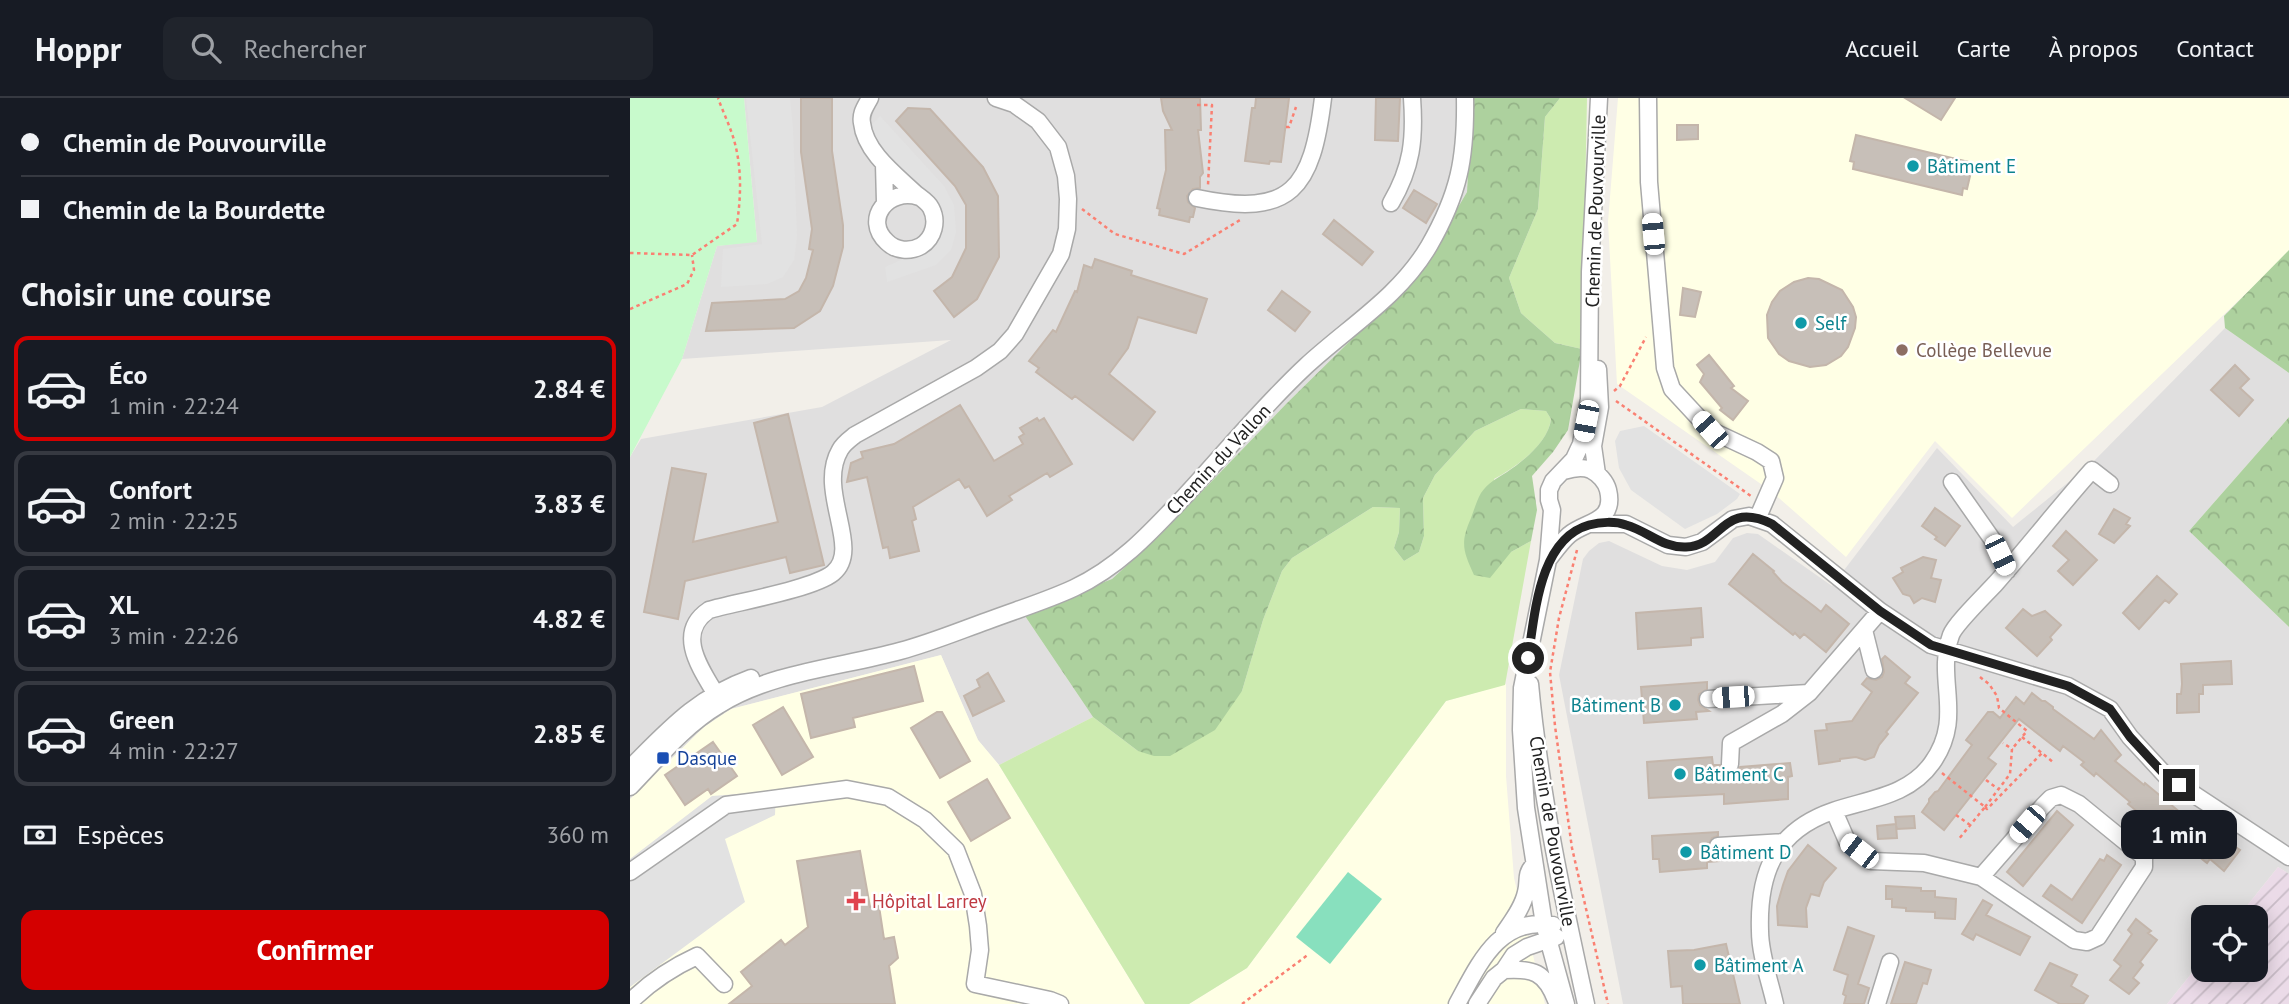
<!DOCTYPE html>
<html lang="fr">
<meta charset="utf-8">
<style>
:root{--surface:#171b24;--page:#20242c;--text:#f1f3f6;--muted:#9ea1a6;--line:#363941;--accent:#d40000}
body{margin:0;font-family:"PT Sans",sans-serif;background:var(--page);color:var(--text);height:100vh;display:flex;flex-direction:column;font-size:26px;white-space:nowrap}
*{box-sizing:border-box;margin:0}
p{font-size:23px;color:var(--muted)}
.icon{flex:none;width:38px;height:38px;fill:none;stroke:currentColor;stroke-width:2;stroke-linecap:round;stroke-linejoin:round}
.map{position:relative;flex:1;overflow:hidden}
.drawer{display:flex;flex-direction:column;background:var(--surface);width:630px}
.drawer>*{flex:none}
.banner{display:grid;align-content:center;height:154px;padding:0 21px;background:var(--surface)}
.fabs{position:absolute;left:1561px;top:807px;display:grid;gap:14px}
.fabs a{display:grid;place-items:center;width:77px;height:77px;border-radius:14px;background:var(--surface);box-shadow:0 4px 18px #0003;font-size:35px}
.end{position:absolute;width:32px;height:32px;margin:-16px;border:9px solid #222;background:#fff;box-shadow:0 0 0 4px #fff}
.from{border-radius:50%}
.bubble{position:absolute;height:49px;border-radius:14px;background:var(--surface);box-shadow:0 4px 18px #0003;font-size:23px;font-weight:700;line-height:49px;text-align:center}
.car{position:absolute;width:21px;height:42px;margin:-21px -10px;border-radius:9px;box-shadow:0 0 5px 2px #0007;background:linear-gradient(#fff 24%,#345 0 40%,#fff 0 76%,#345 0 86%,#fff 0)}
.banner b{display:flex;align-items:center;gap:24px;height:66px;font-size:26px}
.banner b+b{border-top:2px solid var(--line)}
.banner i{width:18px;height:18px;background:var(--text)}
ul{padding:0;list-style:none}
li{display:flex;align-items:center;gap:21px;height:105px;margin:0 14px 10px;padding:0 7px;border:4px solid var(--line);border-radius:14px}
li div{flex:1}
li b{display:block;font-size:26px}
li em{font-style:normal;font-weight:700}
li.selected{border-color:var(--accent)}
li>.icon{width:63px;height:63px;stroke-width:1.5}
h2{padding:0 21px;font-size:32px;line-height:84px}
.pay{display:flex;align-items:center;gap:18px;height:77px;padding:0 21px;font-size:26px}
.pay p{margin-inline-start:auto}
.button{display:flex;gap:14px;margin-top:auto;padding:14px 21px}
.button a{flex:1;height:80px;border-radius:14px;background:var(--accent);color:#fff;font-size:28px;font-weight:700;line-height:80px;text-align:center}
header{display:flex;align-items:center;gap:42px;box-sizing:border-box;height:98px;padding:0 35px;background:var(--surface);border-bottom:2px solid var(--line)}
header strong{font-size:33px}
nav{display:flex;gap:38px;margin-inline-start:auto;font-size:24px}
.search{width:490px;height:63px;background:var(--page);display:flex;align-items:center;gap:18px;box-sizing:border-box;padding:0 24px;border-radius:14px;color:var(--muted);font-size:26px}
main{display:flex;flex:1;min-height:0}
.map>svg:first-child{display:block}
.residential{fill:#e0dfdf}
.industrial{fill:url(#industrial-furrows)}
.education{fill:#ffffe5}
.grass{fill:#cdebb0}
.forest{fill:url(#forest-crowns)}
.park{fill:#c8facc}
.pitch{fill:#88e0be}
.parking{fill:#e2e2e2}
.building{fill:#c7bfb8;stroke:#c4b6ab;stroke-width:2}
.lines{fill:none;stroke-linecap:round;stroke-linejoin:round}
.minor-casing{stroke:#a9a9a9;stroke-width:19}
.path{stroke:#fa8072;stroke-width:2.5;stroke-dasharray:3.5 3.5;stroke-linecap:butt}
.minor{stroke:#fff;stroke-width:16}
.route{stroke:#222;stroke-width:9}
.culture-dot{fill:#0f9aa8;stroke:#fff;stroke-width:2.5}
.education-dot{fill:#8d6e63;stroke:#fff;stroke-width:2.5}
.transit-dot{fill:#1a4fb4;stroke:#fff;stroke-width:2.5}
.health-dot{fill:#e0444e;stroke:#fff;stroke-width:2.5}
.labels{text-anchor:middle;stroke-width:5;stroke-linejoin:round;paint-order:stroke}
.culture-label{font-size:19px;fill:#0d838f;stroke:#fff;text-anchor:start}
.street-label{font-size:19px;fill:#222;stroke:#fff}
.education-label{font-size:19px;fill:#785e54;stroke:#fff;text-anchor:start}
.transit-label{font-size:19px;fill:#164399;stroke:#fff;text-anchor:start}
.health-label{font-size:19px;fill:#be3a42;stroke:#fff;text-anchor:start}
</style>
<header>
<strong>Hoppr</strong>
<div class="search"><svg class="icon" aria-label="search" viewBox="0 0 24 24"><circle cx="10" cy="10" r="6"/><path d="M15 15l6 6"/></svg>Rechercher</div>
<nav><a>Accueil</a><a>Carte</a><a>À propos</a><a>Contact</a></nav>
</header>
<main>
<section class="drawer">
<div class="banner">
<b><i class="from"></i>Chemin de Pouvourville</b>
<b><i></i>Chemin de la Bourdette</b>
</div>
<h2>Choisir une course</h2>
<ul>
<li class="selected"><svg class="icon" aria-label="car" viewBox="0 0 24 24"><path d="M5 17H2v-5l4-1 3-4h7l3 4 3 1v5h-3M9 17h6M6 11h13"/><circle cx="7" cy="17" r="2"/><circle cx="17" cy="17" r="2"/></svg><div><b>Éco</b><p>1 min · 22:24</p></div><em>2.84 €</em></li>
<li><svg class="icon" aria-label="car" viewBox="0 0 24 24"><path d="M5 17H2v-5l4-1 3-4h7l3 4 3 1v5h-3M9 17h6M6 11h13"/><circle cx="7" cy="17" r="2"/><circle cx="17" cy="17" r="2"/></svg><div><b>Confort</b><p>2 min · 22:25</p></div><em>3.83 €</em></li>
<li><svg class="icon" aria-label="car" viewBox="0 0 24 24"><path d="M5 17H2v-5l4-1 3-4h7l3 4 3 1v5h-3M9 17h6M6 11h13"/><circle cx="7" cy="17" r="2"/><circle cx="17" cy="17" r="2"/></svg><div><b>XL</b><p>3 min · 22:26</p></div><em>4.82 €</em></li>
<li><svg class="icon" aria-label="car" viewBox="0 0 24 24"><path d="M5 17H2v-5l4-1 3-4h7l3 4 3 1v5h-3M9 17h6M6 11h13"/><circle cx="7" cy="17" r="2"/><circle cx="17" cy="17" r="2"/></svg><div><b>Green</b><p>4 min · 22:27</p></div><em>2.85 €</em></li>
</ul>
<div class="pay"><svg class="icon" aria-label="cash" viewBox="0 0 24 24"><path d="M3 7h18v10H3z"/><circle cx="12" cy="12" r="2"/></svg>Espèces<p>360 m</p></div>
<div class="button"><a>Confirmer</a></div>
</section>
<div class="map">
<svg width="1659" height="906" viewBox="0 0 1659 906">
<defs>
<pattern id="industrial-furrows" width="10" height="10" patternUnits="userSpaceOnUse" patternTransform="scale(1.75)"><rect width="10" height="10" fill="#ebdbe8"/><path d="M-1 1l2-2M0 10L10 0M9 11l2-2" fill="none" stroke="#c9bcc7"/></pattern>
<pattern id="forest-crowns" width="20" height="18" patternUnits="userSpaceOnUse" patternTransform="scale(1.75)"><rect width="20" height="18" fill="#add19e"/><path d="M2 6a3 3 0 1 1 6 0M12 15a3 3 0 1 1 6 0" fill="none" stroke="#95b388"/></pattern>
</defs>
<rect width="100%" height="100%" fill="#f2efe9"/>
<!-- residential -->
<path class="residential" d="M114,0H842L837,94L790,174L656,306L531,436L482,481L393,515L463,619L369,667L348,642L311,557L101,611L74,629L0,701V359L11,341L192,309L321,242L52,261L87,148L127,143Z
M1595,230L1659,275V319L1559,433L1659,529V776L1648,769L1608,819H1573V861L1537,906H993L929,577L953,461L959,453L969,445L979,443L1032,468L1057,472L1085,464L1103,440L1117,435L1128,436L1202,488L1307,350L1383,429L1461,366Z"/>
<!-- industrial -->
<path class="industrial" d="M1648,769L1659,776V906H1537L1573,861V872H1626V819H1608Z"/>
<!-- education -->
<path class="education" d="M988,0H1659V154L1382,420L1305,343L1216,459L1141,393L987,286L978,124Z
M311,557L348,642L369,667L515,906H0V701L74,629L101,611Z
M876,586V678L884,780L915,906H559L617,870L816,603Z"/>
<!-- grass -->
<path class="grass" d="M930,0H957L952,251L925,245L891,215L879,180L908,111L915,19Z
M891,311L916,313L921,321C918,347 886,369 864,381L881,454L901,443L875,587L816,603L617,870L559,906H515L369,667L463,619L508,653L612,593L633,522L652,473L662,460L743,409L770,410L769,434L764,450L774,463L789,454L794,438L793,400L805,377L845,333Z"/>
<!-- forest -->
<path class="forest" d="M842,0H930L915,19L908,111L879,180L891,215L925,245L952,251L938,332L923,354L902,378L907,412L901,443L881,454L860,480L844,477C833,453 830,445 841,420C844,412 847,402 851,395C858,385 867,380 877,374C894,363 919,342 921,321L916,313L891,311L845,333L805,377L793,400L794,438L789,454L774,463L764,450L769,434L770,410L743,409L662,460L652,473L633,522L612,593L585,632L540,658H524L508,653L463,619L393,515L482,481L531,436L656,306L790,174L837,94Z
M1659,152V275L1595,230L1594,218Z
M1659,319V529L1559,433Z"/>
<!-- park -->
<path class="park" d="M0,0H114L127,144L87,148L52,261L0,359Z"/>
<!-- pitch -->
<path class="pitch" d="M718,774L752,801L700,866L666,839Z"/>
<!-- parking -->
<path class="parking" d="M116,0H160L163,30L167,138L164,162L153,179L137,186L91,189L93,151L132,146Z
M250,18L314,88L324,107L326,134L321,152L306,167L257,184L255,169L300,149L307,140L283,85L240,38V29Z
M1014,328L1110,396L1107,401L1087,416L1055,431L1001,392L989,370L985,343L990,333Z
M146,693L145,717L95,741L115,804L0,889V761L82,698Z"/>
<!-- building -->
<path class="building" d="M171,0H202V53L213,127V149L203,188L190,213L164,230L76,233L82,205L155,201L169,193L176,180L183,152L179,151L182,131L171,54Z
M531,0H570L571,32H568L573,75L570,79V90L563,91L557,98L558,104L565,110L563,119H560L559,124L529,117L530,111L527,110L536,72L535,32H542L533,13Z
M626,0H659L651,64L640,63L639,66L615,63L622,10H625Z
M746,0H770L768,43L745,42Z
M1275,0H1325L1311,22Z
M278,10L300,11L353,69L368,98L369,159L347,201L324,219L304,193L322,179L336,150V107L325,88L266,23Z
M1047,27H1068V41L1047,42Z
M1226,37L1343,65L1337,91L1333,90L1332,97L1223,71L1224,64L1220,63Z
M784,92L807,106L796,125L773,110Z
M704,122L743,154L732,167L693,136Z
M465,161L502,173L501,177L577,201L566,235L508,219L498,250L479,276L525,314L503,342L445,298L442,301L406,274L409,270L399,263L423,232L426,234L445,193L447,194L454,167L462,170Z
M1178,180L1189,181L1212,192L1223,209L1226,219L1225,230L1218,249L1211,258L1196,267L1180,269L1159,263L1149,256L1138,240L1137,217L1142,204L1150,193L1164,184Z
M1053,190L1071,194L1065,219L1050,217Z
M652,193L680,214L665,233L638,212Z
M1079,257L1104,288L1101,290L1118,303L1103,322L1090,312L1092,310L1070,284L1074,276L1067,267Z
M1605,267L1619,281L1610,290L1623,302L1609,318L1581,292Z
M330,307L364,363L393,346L389,339L394,336L390,330L407,320L409,323L414,320L442,366L420,379L417,375L379,398L382,402L357,418L339,388L335,390L329,381L283,409L286,421L282,423L289,453L260,460L258,449L253,450L237,379L217,384L221,365L233,360L231,354L264,346Z
M158,316L194,467L160,475L156,459L55,483L48,521L14,514L42,370L76,376L63,444L148,424L124,325Z
M1305,410L1330,428L1315,448L1305,441L1307,439L1292,428Z
M1484,411L1500,420L1496,426L1500,428L1484,445L1469,436Z
M1436,433L1467,462L1443,487L1428,473L1439,462L1423,448Z
M1123,456L1144,473L1143,474L1152,484L1185,509L1191,514L1196,507L1219,526L1196,554L1174,536L1170,540L1165,535L1163,537L1099,486Z
M1293,459L1306,462L1301,480L1311,482L1305,504L1292,500L1284,505L1280,498L1273,496L1263,480L1273,474L1271,470Z
M1527,478L1547,496L1539,505L1535,502L1509,531L1493,515Z
M1071,510L1073,539L1061,540V547L1008,551L1006,515Z
M1393,511L1402,518L1415,513L1431,527L1420,539L1422,542L1407,558L1376,530Z
M1255,558L1280,579L1275,585L1288,595L1256,634L1258,636L1249,647L1244,659L1235,662L1226,659L1210,661V663L1189,666L1185,633L1197,632L1196,626L1222,623L1242,594L1232,586L1237,580L1246,582L1252,579L1254,574L1252,561Z
M1601,563L1602,586L1573,587V596H1569V614L1547,615V596H1551L1552,586L1551,566Z
M284,568L293,603L223,620L225,629L181,640L171,596Z
M358,575L374,603L343,618L334,598L350,589L347,582Z
M1077,584V591L1069,596L1068,602L1070,607L1079,613L1066,614L1067,621L1014,625L1011,589Z
M1402,595L1412,603H1415L1423,609V611L1464,641L1471,632L1491,657L1485,663L1514,687L1515,685L1576,736L1580,732L1610,752L1594,773L1580,761L1577,765L1562,753L1567,747L1546,729L1543,733L1531,724L1542,712L1509,715L1498,706L1500,704L1466,675L1464,678L1451,667L1454,664L1433,648L1430,653L1389,621L1358,660L1366,666L1314,732L1292,714L1299,704V701L1305,694L1308,693L1342,647L1336,642L1358,614H1363L1370,620L1386,599L1394,606Z
M153,609L183,659L152,677L123,627Z
M307,614H312L340,663L310,680L281,630Z
M83,644L107,678L81,696L78,691L55,707L35,677Z
M1082,659L1083,667H1090L1094,674L1099,676L1105,675L1110,669L1160,665L1162,678L1158,679V701L1094,706V696L1019,700L1017,664Z
M357,681L380,720L341,743L318,704Z
M1427,713L1443,727L1393,788L1377,774Z
M1284,718L1285,730L1267,731L1266,727L1267,740L1248,741L1247,728L1266,726L1265,719Z
M1088,734V738L1082,740L1078,748L1080,754L1089,758V763L1077,764V770L1030,774L1029,761H1023L1022,738Z
M1178,747L1206,770L1194,784L1189,798L1181,796L1176,810L1177,829L1148,827L1147,808L1153,787L1158,773Z
M230,753L240,809L249,808L254,841L264,839L268,860L259,868L265,906H99L122,888L111,874L151,842L155,847L178,829L167,763Z
M1477,757L1491,767L1452,825L1413,798L1421,787L1442,802L1470,761L1474,763Z
M1256,788L1291,790V793H1305V799L1326,801L1325,821L1305,820V814L1276,813V810L1262,809V801H1256Z
M1353,802L1362,807L1356,817L1400,839L1390,857L1346,836L1343,842L1332,836Z
M1506,821L1521,833L1518,835L1527,842L1510,864L1513,867L1503,880L1509,885L1499,896L1480,882L1491,868L1484,862L1502,836L1498,832Z
M1218,829L1244,838L1228,886L1239,890L1234,906H1214L1216,898L1213,896L1218,877L1204,872Z
M1096,846L1110,906H1053L1052,888L1041,889L1038,853L1064,852Z
M1275,864L1301,872L1297,886L1293,885L1286,906H1261Z
M1420,865L1447,877L1441,888L1458,898L1453,906H1430L1405,892Z"/>
<g class="lines">
<defs>
<path id="minor" d="M240,0C236,8 230,15 232,25C235,54 266,77 286,96C291,100 298,104 301,110C308,123 304,140 291,148C280,154 266,153 257,144C232,121 259,89 289,99
M1018,0L1019,84L1035,270L1042,291L1080,332L1127,354L1141,363L1145,380L1128,419
M254,66L255,104
M567,100C662,120 682,90 693,0
M761,105C782,69 785,41 782,0
M967,376L963,348L970,309L968,271
M1322,384L1362,441L1377,473
M963,426H996L1038,447L1056,449L1072,444L1103,421L1119,418L1142,426L1250,513L1301,547L1438,588L1480,611L1500,639L1536,678L1659,759
M918,462C925,453 931,444 939,437C955,423 986,425 978,392C976,384 969,376 961,372C952,368 943,370 934,373
M1234,532L1244,572
M900,586C910,694 933,801 956,906
M1078,601L1179,595
M91,605C75,576 42,537 79,512C107,504 183,491 203,475C233,451 186,393 210,352C213,346 220,341 225,337L346,270L370,253L385,236L431,156L437,131L438,101L436,78L428,49L408,23L384,6L366,0
M1100,666L1101,645L1152,616L1179,595L1250,513
M0,670C40,630 66,600 121,580
M0,689C28,660 54,628 89,607C141,574 212,569 270,553C300,545 329,533 357,523C386,512 416,503 444,490C489,469 520,435 554,399C594,356 632,309 676,268C718,229 769,199 799,148C829,96 836,60 835,0
M1204,713L1217,743L1241,763L1294,765L1351,779L1444,842L1457,844L1468,839L1514,769V759L1449,706L1431,697L1421,700L1413,708L1351,779
M1088,748L1153,744
M0,774L96,707L217,691L258,699L295,722L326,752L343,796L348,828L350,852L345,886L420,902L430,906
M874,835C882,823 893,809 896,794C899,784 895,776 903,768
M874,872C903,870 915,874 926,902
M0,904C20,884 41,870 67,858L94,886
M827,906C849,866 869,818 923,827
M847,906L864,880L874,872L884,857L897,849L926,839
M936,906L914,826L896,710L891,632L892,590L918,462L922,412L919,402V392L923,383L944,361L951,346L959,301L960,174L969,0
M1145,906C1140,883 1130,857 1130,833C1128,775 1145,733 1203,713C1238,701 1279,698 1302,665C1335,619 1305,582 1321,537C1325,526 1356,496 1366,485C1399,448 1429,409 1462,372L1480,386
M1247,906L1260,864"/>
</defs>
<!-- minor casing -->
<use href="#minor" class="minor-casing"/>
<!-- path -->
<path class="path" d="M567,7H582L578,87
M656,29H659L666,9
M452,111L485,136L554,156L610,122
M0,155L62,157L107,126C111,98 112,70 104,42C100,28 93,14 88,0
M0,211L57,186L64,172L62,157
M984,293L990,288L1016,239
M986,303L1121,398
M947,452L929,520L920,574L925,628L942,750L978,906
M1350,579L1359,586L1367,598L1369,610L1397,633L1382,651
M1392,639L1423,664
M1312,675L1355,709L1328,742
M1356,682L1368,691
M1355,709L1357,711L1412,655
M1355,709L1380,676L1382,651L1373,645
M1326,717L1340,727
M612,906L679,856"/>
<!-- minor -->
<use href="#minor" class="minor"/>
</g>
<g class="lines">
<!-- route -->
<path class="route" d="M898,560C905,516 909,441 959,427C970,424 985,423 996,427C1018,433 1032,450 1056,449C1092,448 1092,402 1142,426L1250,513L1301,547L1438,588L1480,611L1500,639L1536,678L1549,687"/>
</g>
<!-- markers -->
<g class="culture-dot">
<circle cx="1283" cy="68" r="7"/>
<circle cx="1171" cy="225" r="7"/>
<circle cx="1045" cy="607" r="7"/>
<circle cx="1050" cy="676" r="7"/>
<circle cx="1056" cy="754" r="7"/>
<circle cx="1070" cy="867" r="7"/>
</g>
<circle class="education-dot" cx="1272" cy="252" r="7"/>
<rect class="transit-dot" x="26" y="653" width="14" height="14" rx="3.5"/>
<path class="health-dot" d="M222.5 792.5h7v7h7v7h-7v7h-7v-7h-7v-7h7z"/>
<g class="labels">
<!-- culture labels -->
<g class="culture-label">
<text x="1297" y="75">Bâtiment E</text>
<text x="1185" y="232">Self</text>
<text x="1031" y="614" text-anchor="end">Bâtiment B</text>
<text x="1064" y="683">Bâtiment C</text>
<text x="1070" y="761">Bâtiment D</text>
<text x="1084" y="874">Bâtiment A</text>
</g>
<!-- street labels -->
<g class="street-label">
<text transform="translate(965 113) rotate(-88)" y="7">Chemin de Pouvourville</text>
<text transform="translate(588 361) rotate(-47)" y="7">Chemin du Vallon</text>
<text transform="translate(923 733) rotate(80)" y="7">Chemin de Pouvourville</text>
</g>
<!-- education labels -->
<g class="education-label">
<text x="1286" y="259">Collège Bellevue</text>
</g>
<!-- transit labels -->
<g class="transit-label">
<text x="47" y="667">Dasque</text>
</g>
<!-- health labels -->
<g class="health-label">
<text x="242" y="810">Hôpital Larrey</text>
</g>
</g>
</svg>
<div class="fabs">
<a><svg class="icon" aria-label="locate" viewBox="0 0 24 24"><circle cx="12" cy="12" r="6"/><path d="M12 2v4M12 18v4M2 12h4M18 12h4"/></svg></a>
</div>
<i class="end from" style="left:898px;top:560px"></i>
<i class="end" style="left:1549px;top:687px"></i>
<div class="bubble" style="left:1491px;top:712px;width:116px">1 min</div>
<i class="car" style="left:1023px;top:136px;rotate:355deg"></i>
<i class="car" style="left:956px;top:323px;rotate:191deg"></i>
<i class="car" style="left:1080px;top:332px;rotate:318deg"></i>
<i class="car" style="left:1370px;top:457px;rotate:155deg"></i>
<i class="car" style="left:1103px;top:599px;rotate:266deg"></i>
<i class="car" style="left:1397px;top:726px;rotate:221deg"></i>
<i class="car" style="left:1229px;top:753px;rotate:308deg"></i>
</div>
</main>
